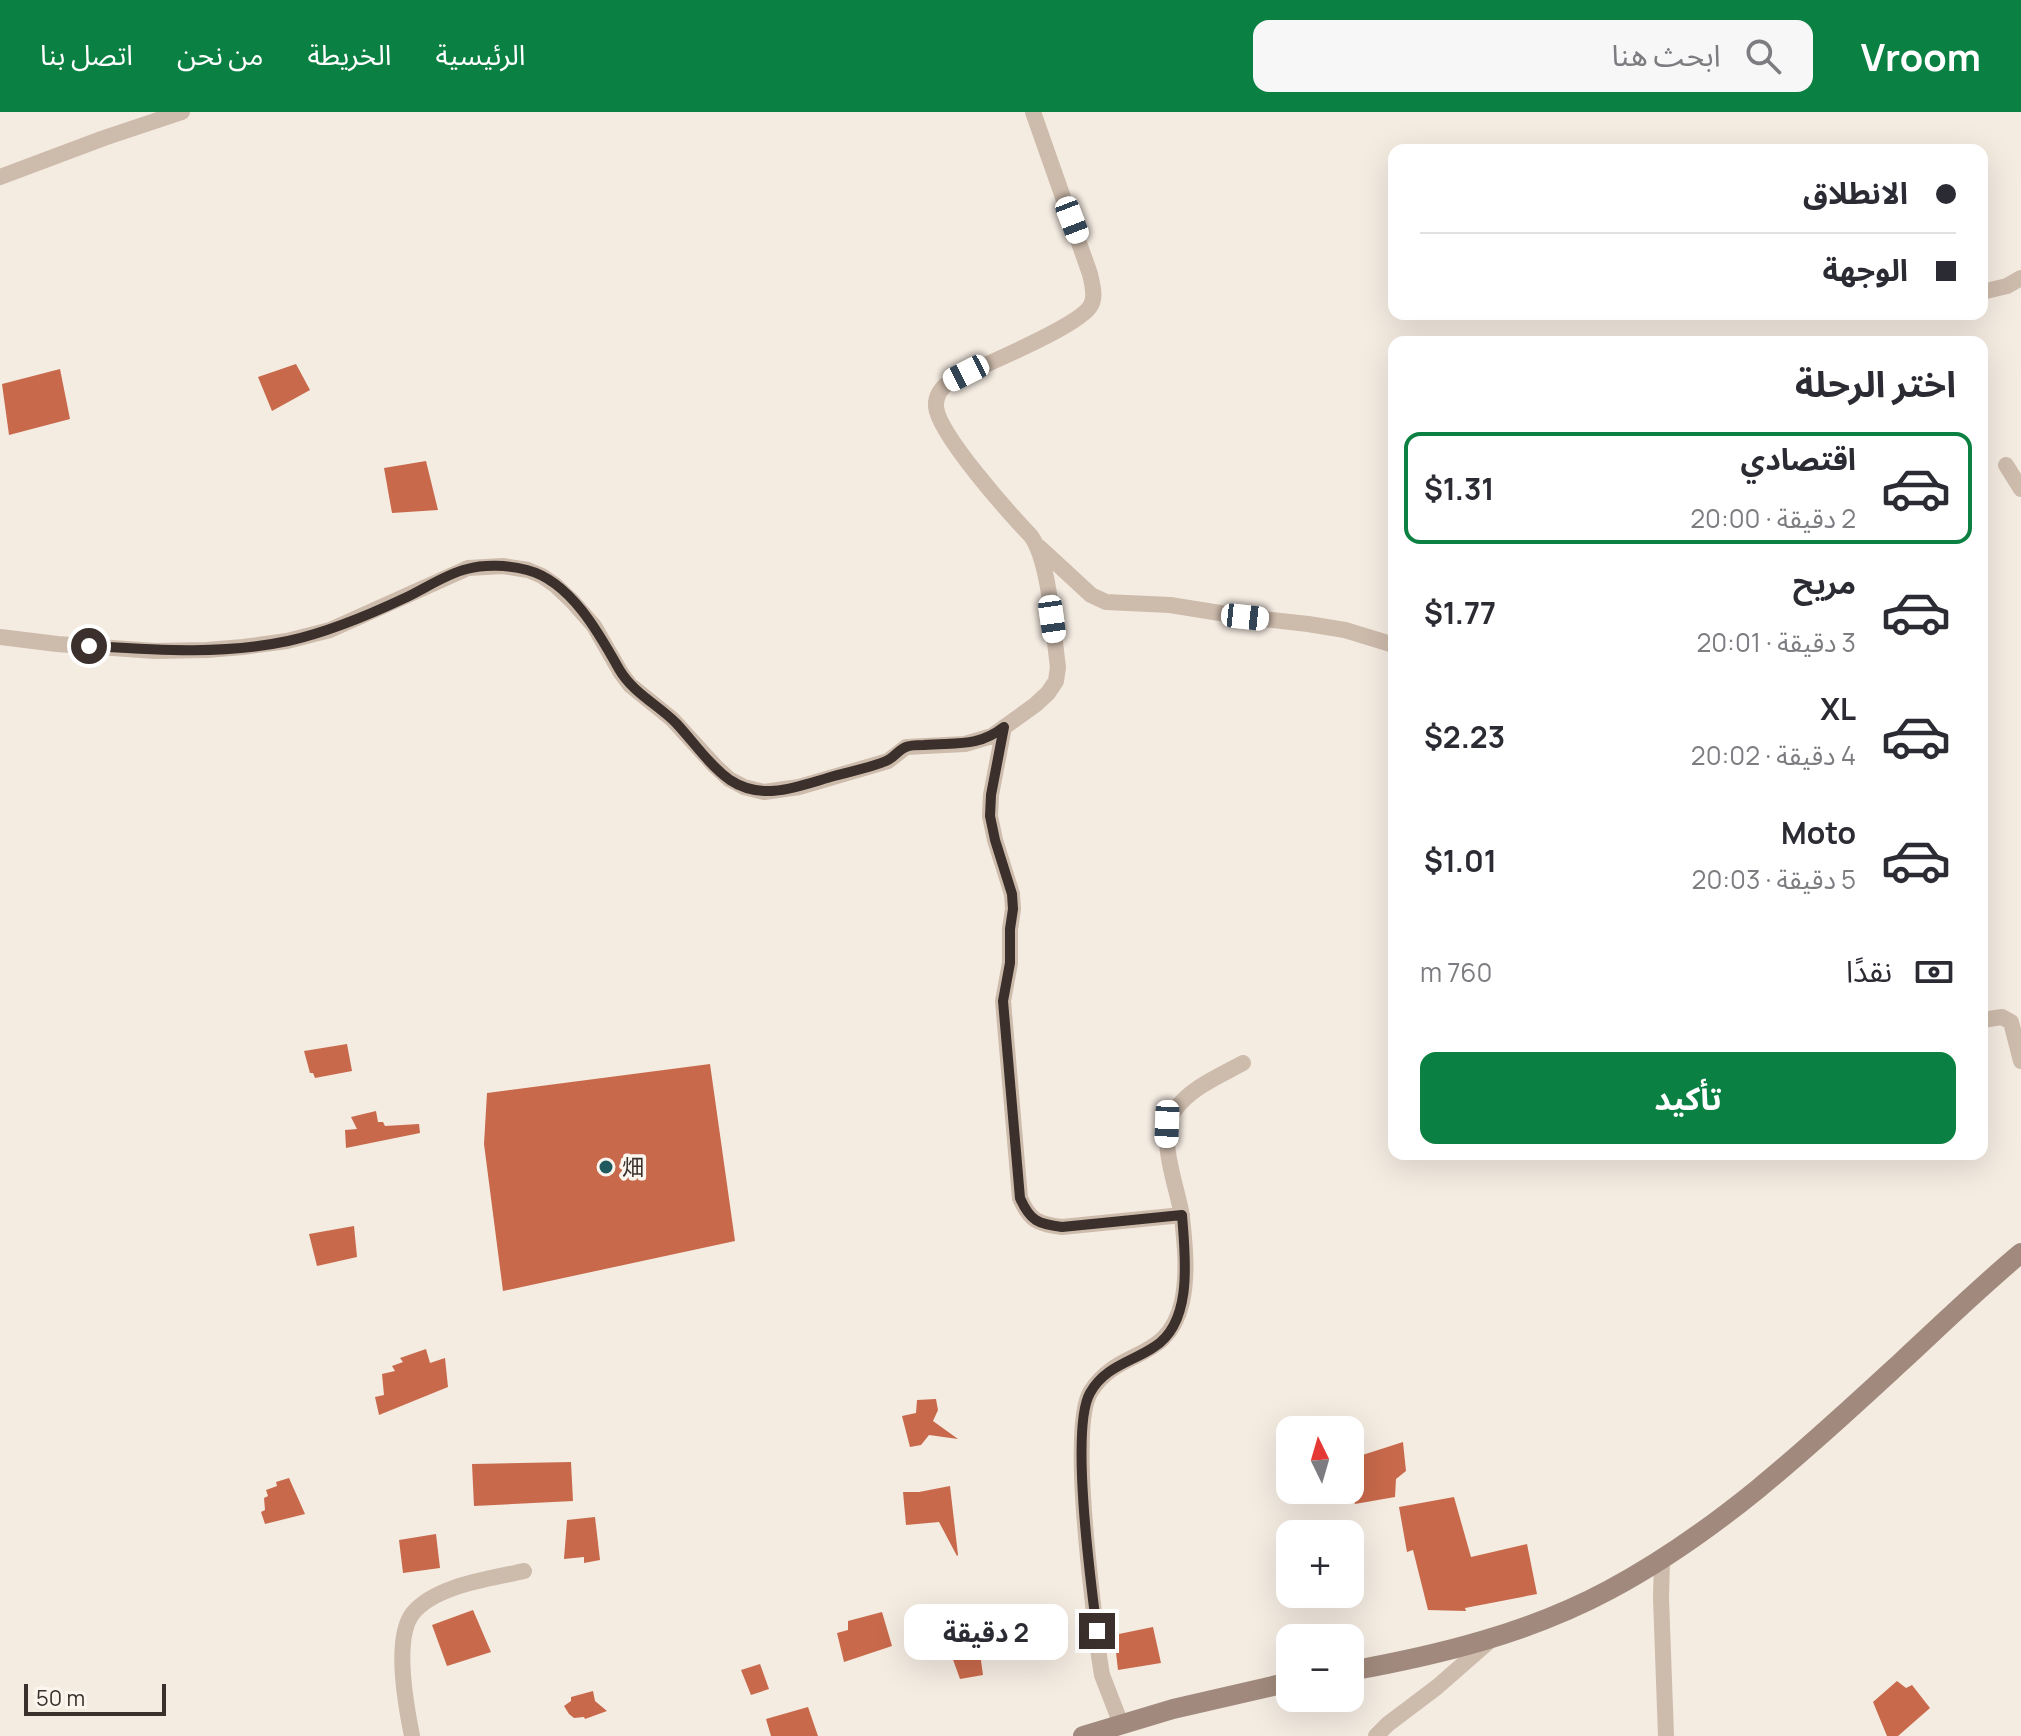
<!DOCTYPE html>
<html lang="ar">
<meta charset="utf-8">
<style>
:root{--surface:#fff;--page:#f7f7f7;--text:#2b2b33;--muted:#7c7c81;--line:#e1e1e2;--accent:#0b8043}
body{margin:0;font-family:Manrope,"Noto Sans Arabic","Noto Sans SC",sans-serif;background:var(--page);color:var(--text);direction:rtl;height:100vh;display:flex;flex-direction:column;font-size:30px;white-space:nowrap}
*{box-sizing:border-box;margin:0}
p{font-size:26px;color:var(--muted)}
.icon{flex:none;width:44px;height:44px;fill:none;stroke:currentColor;stroke-width:2;stroke-linecap:round;stroke-linejoin:round}
.map{position:relative;flex:1;overflow:hidden;direction:ltr}
.details{position:absolute;left:1388px;top:224px;width:600px;height:824px;display:flex;flex-direction:column;background:var(--surface);border-radius:16px;box-shadow:0 8px 32px #0002;direction:rtl}
.details>*{flex:none}
.banner{position:absolute;left:1388px;top:32px;width:600px;height:176px;border-radius:16px;box-shadow:0 8px 32px #0002;direction:rtl;display:grid;align-content:center;height:176px;padding:0 32px;background:var(--surface)}
.needle{width:52px;rotate:355deg}
.fabs{position:absolute;left:1276px;top:1304px;display:grid;gap:16px}
.fabs a{display:grid;place-items:center;width:88px;height:88px;border-radius:16px;background:var(--surface);box-shadow:0 8px 32px #0002;font-size:40px}
.scale{position:absolute;left:24px;bottom:20px;width:142px;box-sizing:border-box;padding-left:8px;border:4px solid #3b302b;border-top:0;font-size:22px;line-height:28px;white-space:nowrap;color:#3b302b;-webkit-text-stroke:6px #fbf5ee;paint-order:stroke}
.end{position:absolute;width:36px;height:36px;margin:-18px;border:10px solid #3b302b;background:#fff;box-shadow:0 0 0 4px #fff}
.from{border-radius:50%}
.bubble{position:absolute;height:56px;border-radius:16px;background:var(--surface);box-shadow:0 8px 32px #0002;font-size:26px;font-weight:700;line-height:56px;text-align:center;direction:rtl}
.car{position:absolute;width:24px;height:48px;margin:-24px -12px;border-radius:10px;box-shadow:0 0 6px 2px #0007;background:linear-gradient(#fff 24%,#345 0 40%,#fff 0 76%,#345 0 86%,#fff 0)}
.banner b{display:flex;align-items:center;gap:28px;height:76px;font-size:30px}
.banner b+b{border-top:2px solid var(--line)}
.banner i{width:20px;height:20px;background:var(--text)}
ul{padding:0;list-style:none}
li{display:flex;align-items:center;gap:24px;height:112px;margin:0 16px 12px;padding:0 16px;border:4px solid transparent;border-radius:16px}
li div{flex:1}
li b{display:block;font-size:30px}
li em{font-style:normal;font-weight:700}
li.on{border-color:var(--accent)}
li>.icon{width:72px;height:72px;stroke-width:1.5}
h2{padding:0 32px;font-size:36px;line-height:96px}
.pay{display:flex;align-items:center;gap:20px;height:88px;padding:0 32px;font-size:30px}
.pay p{margin-inline-start:auto}
.cta{display:flex;gap:16px;margin-top:auto;padding:16px 32px}
.cta a{flex:1;height:92px;border-radius:16px;background:var(--accent);color:#fff;font-size:32px;font-weight:700;line-height:92px;text-align:center}
header{display:flex;align-items:center;gap:48px;box-sizing:border-box;height:112px;padding:0 40px;background:var(--accent);color:#fff}
header strong{font-size:38px}
nav{display:flex;gap:44px;margin-inline-start:auto;font-size:28px}
.search{width:560px;height:72px;background:var(--page);display:flex;align-items:center;gap:20px;box-sizing:border-box;padding:0 28px;border-radius:16px;color:var(--muted);font-size:30px}
.map>svg:first-child{display:block}
.building{fill:#c8694b}
.lines{fill:none;stroke-linecap:round;stroke-linejoin:round}
.street{stroke:#cdbbac;stroke-width:16}
.secondary{stroke:#a18a7d;stroke-width:20}
.route{stroke:#3b302b;stroke-width:10}
.poi-dot{fill:#1f5a5e;stroke:#fbf5ee;stroke-width:3}
.labels{text-anchor:middle;stroke-width:7;stroke-linejoin:round;paint-order:stroke}
.poi-label{font-size:22px;fill:#3b302b;stroke:#fbf5ee;text-anchor:start}
</style>
<header>
<strong>Vroom</strong>
<div class="search"><svg class="icon" aria-label="search" viewBox="0 0 24 24"><circle cx="10" cy="10" r="6"/><path d="M15 15l6 6"/></svg>ابحث هنا</div>
<nav><a>الرئيسية</a><a>الخريطة</a><a>من نحن</a><a>اتصل بنا</a></nav>
</header>
<div class="map">
<svg width="2021" height="1624" viewBox="0 0 2021 1624">
<rect width="100%" height="100%" fill="#f4ebe1"/>
<!-- building -->
<path class="building" d="M296,252L310,278L272,299L258,265Z
M60,257L70,307L9,323L2,272Z
M426,349L438,398L392,401L384,356Z
M347,932L352,959L315,966L313,961H310L304,939Z
M710,952L735,1129L503,1179L484,1032L487,981Z
M376,999L378,1010H383L385,1014L419,1012L420,1021L346,1036L345,1018L357,1017L351,1005Z
M354,1114L357,1145L317,1154L309,1122Z
M426,1237L430,1251L445,1246L448,1275L379,1303L375,1285L384,1283L382,1262L395,1259L392,1254L403,1250L400,1246Z
M936,1287L938,1298L933,1309L958,1327L929,1323L921,1333L910,1335L902,1304L916,1301L917,1288Z
M1403,1330L1406,1359L1396,1367L1395,1385L1355,1392L1350,1373V1347Z
M571,1350L573,1389L474,1394L472,1352Z
M289,1366L305,1402L265,1412L261,1400L265,1398L264,1386L268,1384L266,1378L277,1374L276,1370Z
M950,1374L958,1443L957,1444L939,1410L906,1413L903,1380H919Z
M1454,1385L1471,1445L1527,1432L1537,1482L1465,1496L1466,1499L1428,1498L1413,1438L1407,1440L1399,1395Z
M595,1405L600,1448L584,1451V1445L564,1447L567,1408Z
M436,1422L440,1456L403,1461L399,1428Z
M956,1492L961,1498L970,1495L985,1533L979,1534L983,1563L960,1567L951,1542L945,1543L937,1519L931,1523L927,1503L936,1501L938,1495Z
M473,1498L491,1540L447,1554L432,1513Z
M882,1500L892,1534L844,1550L837,1521L848,1518V1509Z
M1153,1515L1161,1551L1118,1558L1114,1523Z
M760,1552L769,1577L751,1583L741,1558Z
M1897,1569L1906,1576L1912,1573L1930,1596L1898,1624H1887L1873,1590Z
M593,1579L595,1589L607,1599L585,1607L584,1605L574,1606L569,1602L564,1594L571,1589V1585Z
M808,1595L818,1624H771L766,1607Z"/>
<g class="lines">
<!-- street -->
<path class="street" d="M0,65L104,26L182,0
M1982,180L2007,174L2021,166
M2006,353L2021,377
M1039,435L1091,483L1106,490L1170,493L1245,505L1308,512L1345,518L1394,533
M0,525L57,532L155,539L207,538L243,535L287,529L330,518L468,456L503,454L528,458L542,464L555,473L572,489L594,514L621,561L630,573L672,607L715,654L729,667L744,675L764,680L799,675L888,649L906,635L965,632L992,624L1035,593L1048,581L1056,569L1058,555C1053,520 1050,451 1031,424C1010,402 939,323 936,295C935,284 941,276 950,269C976,256 1081,214 1091,193C1096,184 1092,172 1090,162L1033,0
M1004,615L991,683L990,704L995,728L1012,782L1013,797L1010,817V851L1003,889L1020,1086C1030,1109 1038,1112 1062,1115L1182,1103
M1982,908L2002,905L2011,910L2021,949
M1662,1446L1661,1486L1666,1624
M1121,1612L1102,1563L1099,1544C1094,1496 1068,1314 1091,1279C1119,1235 1168,1251 1182,1190C1188,1162 1185,1133 1182,1105C1178,1075 1156,1027 1174,999C1190,976 1219,964 1243,951
M412,1624C406,1594 393,1526 413,1501C436,1473 490,1467 524,1459
M1376,1624L1388,1612L1437,1575L1493,1526"/>
<!-- secondary -->
<path class="secondary" d="M1350,1559C1439,1543 1529,1521 1609,1478C1718,1420 1810,1334 1900,1251C1940,1214 1979,1176 2021,1141
M1083,1624L1173,1597L1290,1570"/>
</g>
<g class="lines">
<!-- route -->
<path class="route" d="M89,534C155,538 222,543 288,529C329,520 369,503 407,485C426,476 446,462 467,457C485,452 508,453 527,458C570,469 599,521 619,557C633,581 657,592 676,611C693,629 709,653 730,668C763,690 799,674 834,664C851,659 870,656 886,649C894,646 898,638 906,635C910,633 918,633 924,633C955,630 977,636 1004,615L991,683L990,704L995,728L1012,782L1013,797L1010,817V851L1003,889L1020,1086C1030,1109 1038,1112 1062,1115L1182,1103C1185,1143 1194,1210 1154,1235C1132,1250 1105,1254 1090,1281C1070,1316 1091,1473 1097,1519"/>
</g>
<!-- markers -->
<circle class="poi-dot" cx="606" cy="1055" r="8"/>
<g class="labels">
<!-- poi labels -->
<g class="poi-label">
<text x="622" y="1063">畑</text>
</g>
</g>
</svg>
<div class="fabs">
<a><svg class="needle" viewBox="-14 -14 28 28"><path d="M0-13l5 13h-10z" fill="#e53935"/><path d="M0 13l5-13h-10z" fill="#7c7c81"/></svg></a>
<a>+</a>
<a>−</a>
</div>
<div class="scale">50 m</div>
<i class="end from" style="left:89px;top:534px"></i>
<i class="end" style="left:1097px;top:1519px"></i>
<div class="bubble" style="left:904px;top:1492px;width:164px">2 دقيقة</div>
<i class="car" style="left:1072px;top:108px;rotate:159deg"></i>
<i class="car" style="left:966px;top:261px;rotate:243deg"></i>
<i class="car" style="left:1245px;top:505px;rotate:96deg"></i>
<i class="car" style="left:1052px;top:507px;rotate:172deg"></i>
<i class="car" style="left:1167px;top:1012px;rotate:182deg"></i>
<div class="banner">
<b><i class="from"></i>الانطلاق</b>
<b><i></i>الوجهة</b>
</div>
<section class="details">
<h2>اختر الرحلة</h2>
<ul>
<li class="on"><svg class="icon" aria-label="car" viewBox="0 0 24 24"><path d="M5 17H2v-5l4-1 3-4h7l3 4 3 1v5h-3M9 17h6M6 11h13"/><circle cx="7" cy="17" r="2"/><circle cx="17" cy="17" r="2"/></svg><div><b>اقتصادي</b><p>2 دقيقة · 20:00</p></div><em>$1.31</em></li>
<li><svg class="icon" aria-label="car" viewBox="0 0 24 24"><path d="M5 17H2v-5l4-1 3-4h7l3 4 3 1v5h-3M9 17h6M6 11h13"/><circle cx="7" cy="17" r="2"/><circle cx="17" cy="17" r="2"/></svg><div><b>مريح</b><p>3 دقيقة · 20:01</p></div><em>$1.77</em></li>
<li><svg class="icon" aria-label="car" viewBox="0 0 24 24"><path d="M5 17H2v-5l4-1 3-4h7l3 4 3 1v5h-3M9 17h6M6 11h13"/><circle cx="7" cy="17" r="2"/><circle cx="17" cy="17" r="2"/></svg><div><b>XL</b><p>4 دقيقة · 20:02</p></div><em>$2.23</em></li>
<li><svg class="icon" aria-label="car" viewBox="0 0 24 24"><path d="M5 17H2v-5l4-1 3-4h7l3 4 3 1v5h-3M9 17h6M6 11h13"/><circle cx="7" cy="17" r="2"/><circle cx="17" cy="17" r="2"/></svg><div><b>Moto</b><p>5 دقيقة · 20:03</p></div><em>$1.01</em></li>
</ul>
<div class="pay"><svg class="icon" aria-label="cash" viewBox="0 0 24 24"><path d="M3 7h18v10H3z"/><circle cx="12" cy="12" r="2"/></svg>نقدًا<p>760 m</p></div>
<div class="cta"><a>تأكيد</a></div>
</section>
</div>
